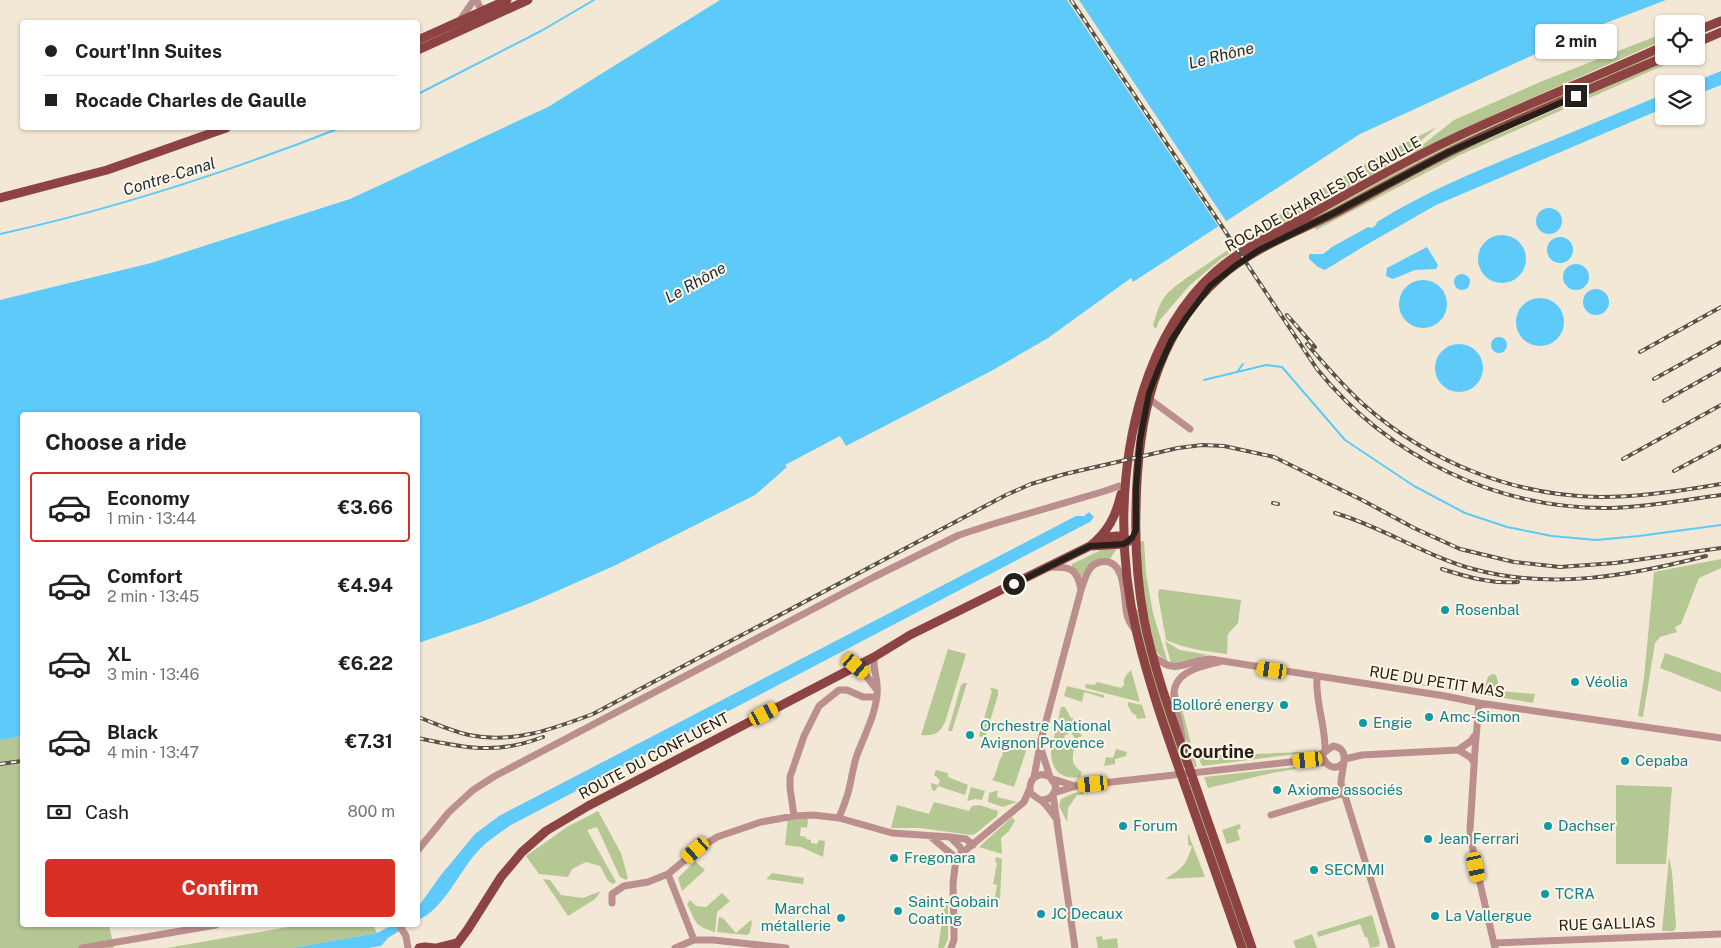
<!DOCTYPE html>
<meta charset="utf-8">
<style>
:root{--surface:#fff;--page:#f6f6f6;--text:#202124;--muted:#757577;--line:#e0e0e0;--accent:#d93025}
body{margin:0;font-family:"Public Sans",sans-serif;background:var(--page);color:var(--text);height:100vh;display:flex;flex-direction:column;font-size:19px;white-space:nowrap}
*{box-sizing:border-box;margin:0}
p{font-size:16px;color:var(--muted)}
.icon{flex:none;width:28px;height:28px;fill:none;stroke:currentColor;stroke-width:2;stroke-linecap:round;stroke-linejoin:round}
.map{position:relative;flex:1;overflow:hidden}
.panel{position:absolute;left:20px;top:412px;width:400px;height:515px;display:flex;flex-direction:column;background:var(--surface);border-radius:5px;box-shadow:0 1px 4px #0004}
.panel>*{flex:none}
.top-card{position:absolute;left:20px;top:20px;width:400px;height:110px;border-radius:5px;box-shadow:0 1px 4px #0004;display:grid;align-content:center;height:110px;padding:0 25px;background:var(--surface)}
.buttons{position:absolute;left:1655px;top:15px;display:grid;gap:10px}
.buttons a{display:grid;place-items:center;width:50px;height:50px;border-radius:5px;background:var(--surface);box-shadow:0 1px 4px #0004;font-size:25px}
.end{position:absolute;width:22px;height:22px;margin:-11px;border:6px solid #25211a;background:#fff;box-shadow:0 0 0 2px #fff}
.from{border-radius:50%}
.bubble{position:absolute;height:35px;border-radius:5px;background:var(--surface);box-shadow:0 1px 4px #0004;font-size:16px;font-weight:700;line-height:35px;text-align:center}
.car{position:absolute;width:15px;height:30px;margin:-15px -8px;border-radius:6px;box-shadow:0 0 4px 1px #0007;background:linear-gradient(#f5c518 24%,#345 0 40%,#f5c518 0 76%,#345 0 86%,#f5c518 0)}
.top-card b{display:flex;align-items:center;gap:18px;height:48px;font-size:19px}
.top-card b+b{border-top:1px solid var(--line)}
.top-card i{width:12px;height:12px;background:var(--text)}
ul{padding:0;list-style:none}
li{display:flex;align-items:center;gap:15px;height:70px;margin:0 10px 8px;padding:0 15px;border:2px solid transparent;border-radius:5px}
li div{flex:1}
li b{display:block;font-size:19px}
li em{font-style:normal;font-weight:700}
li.active{border-color:var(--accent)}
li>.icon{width:45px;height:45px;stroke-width:1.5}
h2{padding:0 25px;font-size:22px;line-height:60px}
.pay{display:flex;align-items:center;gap:12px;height:55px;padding:0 25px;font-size:19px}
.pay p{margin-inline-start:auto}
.cta{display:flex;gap:10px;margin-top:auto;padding:10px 25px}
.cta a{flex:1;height:58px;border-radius:5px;background:var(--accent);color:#fff;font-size:20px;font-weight:700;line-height:58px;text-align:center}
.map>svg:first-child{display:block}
.green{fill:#b5c792}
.water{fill:#5dcaf9}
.pier{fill:#f3e8d5}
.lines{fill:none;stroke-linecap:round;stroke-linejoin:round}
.stream{stroke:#5dcaf9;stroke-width:2}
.minor{stroke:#bb8f8d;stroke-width:7}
.major{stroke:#8d4342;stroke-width:9}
.rail-casing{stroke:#585248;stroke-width:4}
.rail{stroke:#fff5e6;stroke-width:2;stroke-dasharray:5.5;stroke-linecap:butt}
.route{stroke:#25211a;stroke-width:6}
.culture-dot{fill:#0f9aa8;stroke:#fff5e6;stroke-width:2}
.labels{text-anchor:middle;stroke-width:4;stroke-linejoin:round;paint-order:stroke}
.street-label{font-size:15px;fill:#25211a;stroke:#fff5e6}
.culture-label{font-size:15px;fill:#0d838f;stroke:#fff5e6;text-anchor:start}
.water-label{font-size:16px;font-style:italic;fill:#1b2e37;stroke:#fff5e6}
.quarter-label{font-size:18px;font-weight:bold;fill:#25211a;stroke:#fff5e6}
</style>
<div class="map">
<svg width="1721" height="948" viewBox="0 0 1721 948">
<rect width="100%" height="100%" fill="#f3e8d5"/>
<!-- green -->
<path class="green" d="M1664,33V40L1502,111L1410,155L1454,120L1540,82Z
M1664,51V54L1308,223L1306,220L1450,144Z
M1677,56H1685L1460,155L1316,230L1315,227L1463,150Z
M1437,127L1410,150L1386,166L1387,168L1253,238L1221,259L1189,286L1159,321L1156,329L1153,326C1160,300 1163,295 1185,279L1297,203L1383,154Z
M1144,541L1146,574L1153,613L1168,663H1166L1156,651L1148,617L1143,589L1139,542Z
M1114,548L1116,550L1110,559H1097L1086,568L1081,578L1078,572L1072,567V564L1103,549Z
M1721,559V568L1699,578L1681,624L1675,627L1677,632L1660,637L1655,643L1643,717L1638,716L1644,678L1654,572Z
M1159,589L1241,600L1238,623L1228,634L1227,654C1205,651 1186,649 1166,640L1158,595Z
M1139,609L1187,767L1182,768L1153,682L1135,610Z
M1165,641L1180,650L1209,655C1195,656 1184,665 1171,663Z
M948,649L966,654L945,722C939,734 934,736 921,735Z
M1665,653L1721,673V692L1660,668Z
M1131,670L1140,702L1085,688L1086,684L1095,685L1097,682L1121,688L1124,685C1123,678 1126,675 1131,670Z
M1492,674L1496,675L1498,682L1497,691L1535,694L1533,703L1485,695L1483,692L1488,677Z
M1405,675L1413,677L1411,681L1434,687L1436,684L1454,689L1457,687L1459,691L1402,682L1401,679Z
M964,683H967L952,731H948L961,685Z
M1067,686L1104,695V698L1084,692L1082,702L1064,696Z
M993,688L998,690V695L985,738L979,736L992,691L989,689Z
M1176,693H1178L1197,767H1194C1187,744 1177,718 1176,693Z
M1128,702L1142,705L1146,718L1137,719L1136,715L1133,714L1128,706Z
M1061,707H1065L1071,718L1078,720L1077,725L1058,720Z
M1059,727L1080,733L1082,736L1075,739L1071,732L1064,736L1068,742L1075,744C1073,758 1069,763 1082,772L1080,777C1048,783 1045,747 1059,727Z
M22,736V925H109L114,948H0V740Z
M1003,740L1026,751L1014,787L992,780L995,775L1000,759L1003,755L1001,745Z
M1116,749L1127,752L1126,756L1115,759V764L1104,766L1106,757L1113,758Z
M1303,752L1304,753L1202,766L1198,756Z
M1296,767V769L1272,773L1208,788L1204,777Z
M936,770L948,773V777L968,785L965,795L938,786L935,791L932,790L931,783L938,785L940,780L934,775Z
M1186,779H1191L1249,948H1245Z
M1616,785L1672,787L1666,864H1616Z
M971,787L985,791L982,800L975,799L967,801Z
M998,790L997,797L1017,802L1003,807L988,802L989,793Z
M1084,792V794L1077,795L1068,808L1067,822L1059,806L1061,799L1074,793Z
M934,802L969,811L972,806L979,805L998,811L997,816L975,834L971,835L920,828H891L897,805L929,814Z
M598,811L621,853L628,878L626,880L620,877L597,827L587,830L616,882L613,884L608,881L600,866L586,862L572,869L568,877L539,874L526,856L567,827Z
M788,817L808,819L807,828L801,827L800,836L806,837V839L811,840V843L817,844L819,840L825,841L823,857L801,847L785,845Z
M1012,817L1015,821L1009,831L1001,838L1002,854L979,847Z
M1240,824L1241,828L1237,830L1240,840L1227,844L1222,830Z
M1188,833L1205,877L1165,879C1182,869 1186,865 1192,846L1188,845Z
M996,857L1002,859L1000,899L995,897L997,885L993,884L997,863L995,862Z
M1669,857L1672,872L1676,927L1674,931H1662Z
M695,861L705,870L682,891L678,878Z
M772,873L804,878L803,884L766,879Z
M543,879L550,880L561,895L583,898L601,891L595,899L568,916Z
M722,893L730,901L717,912L715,932C694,926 696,922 687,904L690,900L696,906L706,907Z
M945,902H948V939L944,948H938Z
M1372,915L1380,943L1377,945L1379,944L1380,946L1370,948L1367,937H1365L1360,924L1318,937L1317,932Z
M719,917L723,918L736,933L751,920L752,922L750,933L747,935L717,932Z
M300,925H373L377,933L292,948H167Z
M1312,934L1317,948H1296L1293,941Z
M1102,936L1103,940L1117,938L1118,948H1098L1096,937Z"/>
<!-- water -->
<path class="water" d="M720,0H1666L1590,29L1360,134L1133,282L1131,278L1048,338L993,370L846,446L840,436L785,465L787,467L755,495L616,565L530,603L481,622L418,643V415H22V736L0,740V300L151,263L350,199L548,107Z
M1721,71V85L1696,95V84H1690Z
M1664,94V108L1436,205L1366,245L1325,270L1318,267L1309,259V254H1323L1332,247L1368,227L1372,228L1376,225L1377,222C1439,183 1508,159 1575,131C1605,119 1634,106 1664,94Z
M1536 221a13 13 0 1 1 26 0a13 13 0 1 1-26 0Z
M1478 259a24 24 0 1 1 48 0a24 24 0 1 1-48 0Z
M1547 250a13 13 0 1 1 26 0a13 13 0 1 1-26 0Z
M1427,247L1438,265L1436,269L1415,270L1393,279L1386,276L1387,268Z
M1563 277a13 13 0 1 1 26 0a13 13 0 1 1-26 0Z
M1454 282a8 8 0 1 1 16 0a8 8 0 1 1-16 0Z
M1399 304a24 24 0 1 1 48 0a24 24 0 1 1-48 0Z
M1583 302a13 13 0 1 1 26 0a13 13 0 1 1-26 0Z
M1516 322a24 24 0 1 1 48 0a24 24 0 1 1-48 0Z
M1491 345a8 8 0 1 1 16 0a8 8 0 1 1-16 0Z
M1435 368a24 24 0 1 1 48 0a24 24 0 1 1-48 0Z
M1089,512L1094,517L1090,522L1080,527L511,825C499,833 487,841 477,852C459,872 443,910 418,920V907L441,875L475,834L499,816L1076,516H1084Z
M393,925H409L388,938L381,946L368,948H292L377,933Z"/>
<!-- pier -->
<path class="pier" d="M1067,0H1079L1228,224L1220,229Z"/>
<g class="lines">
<!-- stream -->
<path class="stream" d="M418,94L541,31L594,0
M0,234C118,208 228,172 340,128
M1237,372L1243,364
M1204,380L1266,365L1282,367L1345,440L1414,486L1465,513L1507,527L1552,536L1596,540L1639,536L1721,525"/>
<!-- minor -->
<path class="minor" d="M477,0L479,6L487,13
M460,20L474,0
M1148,398L1190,429
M1049,567C1070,567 1077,567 1081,590
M1153,656C1178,677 1184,660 1210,659L1445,696L1479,703L1721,738
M856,666L864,673L877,690
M1317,677C1315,703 1326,726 1325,751
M1479,703L1475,750L1470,830L1474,857L1495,948
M1182,739C1181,725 1176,713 1174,700C1171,672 1198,667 1219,662
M1041,749L1050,777
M1458,750L1470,757L1474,762
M1324,759C1328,768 1337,770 1343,763
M1345,759L1362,755L1458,750L1471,741L1475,735
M1308,760L1325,752L1333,746C1352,748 1341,770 1341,783L1392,948
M1034,777L1041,740L1081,590C1085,580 1087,565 1100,562C1127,557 1123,598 1127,615C1128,620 1131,624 1134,629
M1053,779L1075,786
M1054,793L1076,786L1308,760L1326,763
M1053,795L1075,948
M1041,800C1050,800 1055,795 1056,786L1050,777C1043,773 1037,774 1032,780C1025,796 1036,795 1044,803C1049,808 1053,814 1057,820
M1271,815L1344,793
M794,816L790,788V777L804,736L819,706L839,690H847L863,697H877
M839,818C842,809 847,799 849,789C852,777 853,766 857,755C864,736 875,716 877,695C879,681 873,671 874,657
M930,836L956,858
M950,837L966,839L973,845
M418,850L449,812L473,790L495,776L874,577L959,535L993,524L1105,491L1119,486
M668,874L694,940
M612,903V894L624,886L648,882L668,874L697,850L717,837L761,822L794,816L813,815L839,818L892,833L950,837L960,847L962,853
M399,925L406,936L408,948
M1494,943L1721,934
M82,948L216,925
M675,948L694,940H713L786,948
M951,948L954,940V933L953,884L956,858L1024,802L1030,788"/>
<!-- major -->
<path class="major" d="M1696,31L1721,21
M418,40L507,0
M1696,43L1721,32
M418,50L528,0
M0,198L107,170L226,128
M1100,538L1117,536L1124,537L1128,541
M1090,546L1124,544L1129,541
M419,948L425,947L434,948
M436,948L456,943
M454,948L468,929L501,877L522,852L546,831L588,806L874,657L910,635L1090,546C1108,532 1116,516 1121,494
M1242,948C1222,892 1203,836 1183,780C1166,732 1149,684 1137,634C1118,555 1119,469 1143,391C1157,347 1180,303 1215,272C1246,245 1285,229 1320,209C1372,180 1424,151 1478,127C1540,99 1602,74 1664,46
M1252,948C1231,889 1211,829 1190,770C1173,721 1154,670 1144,619C1137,582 1135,547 1136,510C1137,425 1153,336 1220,277C1254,247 1297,232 1337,212C1378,190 1418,167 1460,147C1528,114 1598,86 1667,56"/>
<defs>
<path id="rail" d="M1071,0L1317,369C1388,457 1498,510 1612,508C1648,507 1685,500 1721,495
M1287,315L1315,347
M1307,344C1325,365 1343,386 1364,405C1429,462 1514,496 1600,497C1640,497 1681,491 1721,484
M1640,352L1721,307
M1654,379L1721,342
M1664,401L1721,369
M1623,459L1721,405
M1674,471L1721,446
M1273,503L1278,504
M1335,513C1383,527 1425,556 1473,569C1551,590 1629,576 1706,556
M1442,569C1467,577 1491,584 1518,582
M418,717C434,723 451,731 469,735C513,744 553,729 593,714L1006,495L1031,484L1065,474L1178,448L1202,445L1224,446L1274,457L1362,500L1414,528L1460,549L1514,562L1560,567L1615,563L1721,548
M418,738C465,748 496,755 543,737
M0,764L22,761"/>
</defs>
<!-- rail casing -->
<use href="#rail" class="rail-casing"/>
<!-- rail -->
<use href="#rail" class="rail"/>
</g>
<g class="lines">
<!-- route -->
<path class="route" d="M1014,584L1090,546L1124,544L1132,538L1136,530V488L1140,440L1149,393L1158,370L1171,341L1186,318L1210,286L1235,266L1259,250L1334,213L1449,152L1576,96"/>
</g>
<!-- markers -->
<g class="culture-dot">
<circle cx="1445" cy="610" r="5"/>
<circle cx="1575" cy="682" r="5"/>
<circle cx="1284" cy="705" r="5"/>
<circle cx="1429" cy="717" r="5"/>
<circle cx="1363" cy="723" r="5"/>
<circle cx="970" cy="735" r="5"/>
<circle cx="1625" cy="761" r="5"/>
<circle cx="1277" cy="790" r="5"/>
<circle cx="1123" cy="826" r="5"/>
<circle cx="1548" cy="826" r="5"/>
<circle cx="1428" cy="839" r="5"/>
<circle cx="894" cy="858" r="5"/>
<circle cx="1314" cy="870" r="5"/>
<circle cx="1545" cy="894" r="5"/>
<circle cx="898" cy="911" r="5"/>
<circle cx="1041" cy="914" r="5"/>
<circle cx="1435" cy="916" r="5"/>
<circle cx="841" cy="918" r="5"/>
</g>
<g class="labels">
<!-- street labels -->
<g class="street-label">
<text transform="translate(1323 194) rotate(-29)" y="5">ROCADE CHARLES DE GAULLE</text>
<text transform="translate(1437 682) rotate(9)" y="5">RUE DU PETIT MAS</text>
<text transform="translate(654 756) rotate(-28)" y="5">ROUTE DU CONFLUENT</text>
<text transform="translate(1607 924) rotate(-2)" y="5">RUE GALLIAS</text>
</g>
<!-- culture labels -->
<g class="culture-label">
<text x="1455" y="615">Rosenbal</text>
<text x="1585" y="687">Véolia</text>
<text x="1274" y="710" text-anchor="end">Bolloré energy</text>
<text x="1439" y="722">Amc-Simon</text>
<text x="1373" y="728">Engie</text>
<text x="980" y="731">Orchestre National<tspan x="980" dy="17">Avignon Provence</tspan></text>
<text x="1635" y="766">Cepaba</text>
<text x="1287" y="795">Axiome associés</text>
<text x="1133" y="831">Forum</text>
<text x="1558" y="831">Dachser</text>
<text x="1438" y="844">Jean Ferrari</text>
<text x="904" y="863">Fregonara</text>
<text x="1324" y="875">SECMMI</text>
<text x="1555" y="899">TCRA</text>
<text x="908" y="907">Saint-Gobain<tspan x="908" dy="17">Coating</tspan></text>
<text x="831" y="914" text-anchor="end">Marchal<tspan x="831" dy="17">métallerie</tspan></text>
<text x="1051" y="919">JC Decaux</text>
<text x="1445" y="921">La Vallergue</text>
</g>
<!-- water labels -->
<g class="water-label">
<text transform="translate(1221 55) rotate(-14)" y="6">Le Rhône</text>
<text transform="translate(169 176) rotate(-17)" y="6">Contre-Canal</text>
<text transform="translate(695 282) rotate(-29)" y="6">Le Rhône</text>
</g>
<!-- quarter labels -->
<g class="quarter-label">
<text x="1217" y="758">Courtine</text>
</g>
</g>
</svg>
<div class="buttons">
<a><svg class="icon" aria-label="locate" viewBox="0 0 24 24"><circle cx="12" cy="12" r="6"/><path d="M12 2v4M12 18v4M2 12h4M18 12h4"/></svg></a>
<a><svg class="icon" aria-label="layers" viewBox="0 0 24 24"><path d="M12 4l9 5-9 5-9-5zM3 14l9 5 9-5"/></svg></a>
</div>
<i class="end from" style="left:1014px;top:584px"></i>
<i class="end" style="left:1576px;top:96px"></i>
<div class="bubble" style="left:1535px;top:24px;width:82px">2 min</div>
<i class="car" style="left:856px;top:666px;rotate:130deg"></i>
<i class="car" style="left:1272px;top:670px;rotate:279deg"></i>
<i class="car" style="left:764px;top:714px;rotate:63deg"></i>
<i class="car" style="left:1308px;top:760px;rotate:264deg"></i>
<i class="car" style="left:1093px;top:784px;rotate:264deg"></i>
<i class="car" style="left:696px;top:850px;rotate:229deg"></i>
<i class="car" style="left:1476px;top:867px;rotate:168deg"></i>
<div class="top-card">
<b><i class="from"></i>Court'Inn Suites</b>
<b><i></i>Rocade Charles de Gaulle</b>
</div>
<section class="panel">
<h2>Choose a ride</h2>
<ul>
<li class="active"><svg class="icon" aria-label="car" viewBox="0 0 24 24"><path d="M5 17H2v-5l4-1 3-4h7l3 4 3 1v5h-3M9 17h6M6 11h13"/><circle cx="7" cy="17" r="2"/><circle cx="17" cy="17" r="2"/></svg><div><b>Economy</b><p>1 min · 13:44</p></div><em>€3.66</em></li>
<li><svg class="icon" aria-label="car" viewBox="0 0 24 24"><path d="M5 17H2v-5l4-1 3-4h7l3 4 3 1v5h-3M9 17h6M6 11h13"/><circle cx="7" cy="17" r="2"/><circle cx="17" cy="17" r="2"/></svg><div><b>Comfort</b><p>2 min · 13:45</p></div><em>€4.94</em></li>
<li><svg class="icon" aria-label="car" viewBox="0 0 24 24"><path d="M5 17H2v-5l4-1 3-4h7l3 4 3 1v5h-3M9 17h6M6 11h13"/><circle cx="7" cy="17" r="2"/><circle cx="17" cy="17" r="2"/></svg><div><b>XL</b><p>3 min · 13:46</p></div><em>€6.22</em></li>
<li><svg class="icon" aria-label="car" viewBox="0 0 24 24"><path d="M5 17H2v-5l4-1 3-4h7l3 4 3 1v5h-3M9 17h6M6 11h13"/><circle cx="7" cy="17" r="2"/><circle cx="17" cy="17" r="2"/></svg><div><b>Black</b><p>4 min · 13:47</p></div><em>€7.31</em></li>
</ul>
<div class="pay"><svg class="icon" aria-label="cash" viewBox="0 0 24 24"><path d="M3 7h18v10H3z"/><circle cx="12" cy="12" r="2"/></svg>Cash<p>800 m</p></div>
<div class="cta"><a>Confirm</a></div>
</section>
</div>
